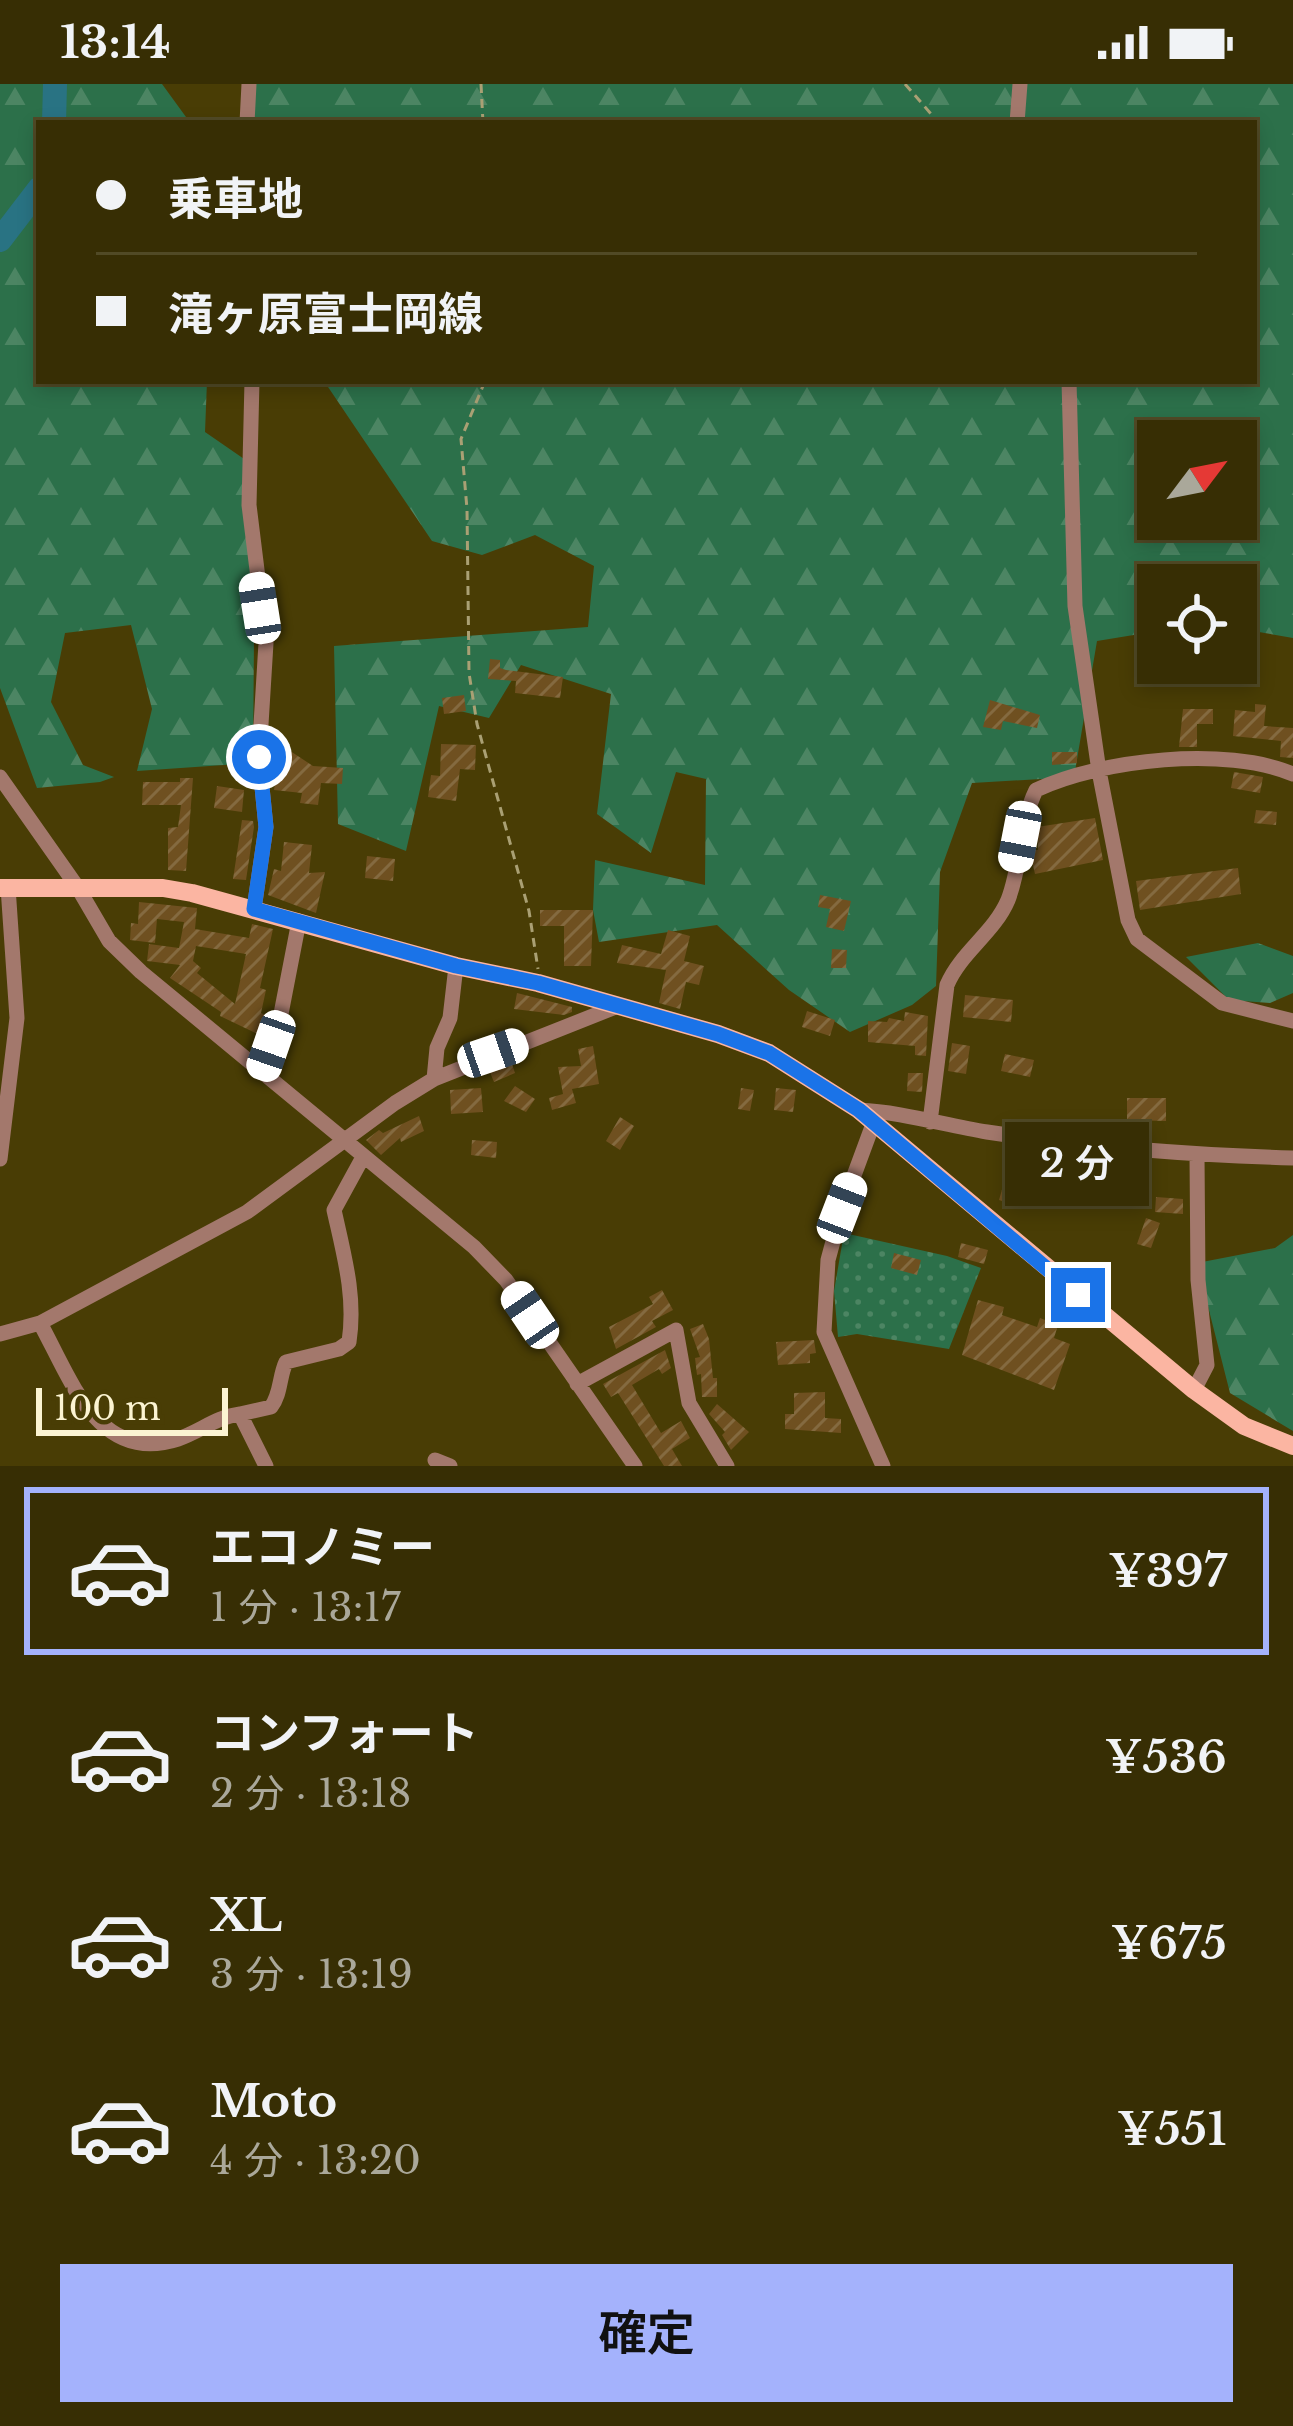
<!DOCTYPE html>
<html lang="ja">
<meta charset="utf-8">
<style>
:root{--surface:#372e04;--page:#423a13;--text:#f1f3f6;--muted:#aaa89a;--line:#514a26;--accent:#a4b2fc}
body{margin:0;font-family:"Libre Baskerville","Noto Sans JP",serif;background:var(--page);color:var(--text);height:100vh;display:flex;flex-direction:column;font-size:45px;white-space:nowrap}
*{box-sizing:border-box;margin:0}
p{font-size:39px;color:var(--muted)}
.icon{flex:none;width:66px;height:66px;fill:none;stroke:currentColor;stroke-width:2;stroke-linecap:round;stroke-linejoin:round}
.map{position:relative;height:1382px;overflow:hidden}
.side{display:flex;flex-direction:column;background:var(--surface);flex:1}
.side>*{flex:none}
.guide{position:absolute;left:36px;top:36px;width:1221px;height:264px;border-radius:0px;box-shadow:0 6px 18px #0003,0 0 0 3px var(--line);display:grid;align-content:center;height:264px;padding:0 60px;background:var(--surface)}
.needle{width:78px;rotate:58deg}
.fabs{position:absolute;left:1137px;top:336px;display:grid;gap:24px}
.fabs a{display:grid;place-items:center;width:120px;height:120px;border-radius:0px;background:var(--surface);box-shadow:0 6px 18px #0003,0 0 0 3px var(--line);font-size:60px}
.scale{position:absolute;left:36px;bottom:30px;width:192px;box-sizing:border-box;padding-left:12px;border:6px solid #fcf4d2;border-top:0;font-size:33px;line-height:42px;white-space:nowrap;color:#fcf4d2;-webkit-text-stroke:9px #493d05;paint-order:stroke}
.end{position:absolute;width:54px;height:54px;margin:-27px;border:15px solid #1a73e8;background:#fff;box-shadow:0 0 0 6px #fff}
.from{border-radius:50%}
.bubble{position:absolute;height:84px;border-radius:0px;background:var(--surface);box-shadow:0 6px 18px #0003,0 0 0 3px var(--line);font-size:39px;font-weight:600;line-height:84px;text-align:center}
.car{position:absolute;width:36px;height:72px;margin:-36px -18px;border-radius:15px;box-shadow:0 0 9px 3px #0007;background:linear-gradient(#fff 24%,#345 0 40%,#fff 0 76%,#345 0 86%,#fff 0)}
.guide b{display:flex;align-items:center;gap:42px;height:114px;font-size:45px}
.guide b+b{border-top:3px solid var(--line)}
.guide i{width:30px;height:30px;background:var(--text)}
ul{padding:21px 0 0;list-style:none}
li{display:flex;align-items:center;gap:36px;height:168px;margin:0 24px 18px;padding:0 36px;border:6px solid transparent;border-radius:0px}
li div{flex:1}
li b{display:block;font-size:45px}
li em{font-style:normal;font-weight:600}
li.on{border-color:var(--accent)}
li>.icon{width:108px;height:108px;stroke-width:1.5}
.action{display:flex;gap:24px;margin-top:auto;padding:24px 60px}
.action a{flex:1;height:138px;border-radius:0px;background:var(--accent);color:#111;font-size:48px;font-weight:600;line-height:138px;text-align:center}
.status{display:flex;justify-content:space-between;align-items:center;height:84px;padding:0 60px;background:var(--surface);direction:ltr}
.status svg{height:33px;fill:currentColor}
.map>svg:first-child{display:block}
.grass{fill:url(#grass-dots)}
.forest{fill:url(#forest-firs);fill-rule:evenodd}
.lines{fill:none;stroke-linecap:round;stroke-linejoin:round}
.river{stroke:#297383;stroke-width:24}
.building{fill:url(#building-hatch);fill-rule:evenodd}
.path{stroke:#aaa074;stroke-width:3;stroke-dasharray:9 6;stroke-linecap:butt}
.minor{stroke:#a3786c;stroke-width:15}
.major{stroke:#fbb5a2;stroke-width:18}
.route{stroke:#1a73e8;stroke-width:15}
</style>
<div class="status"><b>13:14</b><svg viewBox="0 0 49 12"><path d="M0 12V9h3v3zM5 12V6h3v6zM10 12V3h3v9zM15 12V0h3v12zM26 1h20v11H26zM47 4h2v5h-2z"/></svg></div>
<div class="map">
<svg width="1293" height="1382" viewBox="0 0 1293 1382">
<defs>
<pattern id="grass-dots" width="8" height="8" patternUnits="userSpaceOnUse" patternTransform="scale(3)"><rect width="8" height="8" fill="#2c704a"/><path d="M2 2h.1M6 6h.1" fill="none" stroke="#4c8563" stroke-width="1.8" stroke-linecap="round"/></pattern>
<pattern id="forest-firs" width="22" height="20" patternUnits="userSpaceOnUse" patternTransform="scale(3)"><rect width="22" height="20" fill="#2c704a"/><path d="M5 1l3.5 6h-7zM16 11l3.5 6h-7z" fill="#4c8563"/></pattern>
<pattern id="building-hatch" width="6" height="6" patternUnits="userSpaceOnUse" patternTransform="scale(3)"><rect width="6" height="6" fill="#6f5020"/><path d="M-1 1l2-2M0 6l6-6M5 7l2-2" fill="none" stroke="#846a40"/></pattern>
</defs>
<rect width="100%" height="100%" fill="#493d05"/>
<!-- grass -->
<path class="grass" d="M844,1149L947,1172L981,1184L949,1265L857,1250L838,1253L834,1207Z"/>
<!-- forest -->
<path class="forest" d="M0,0H162L186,33L187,39H39V297H207L205,348L247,377L254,551L253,679L137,687L152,625L131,541L65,549L51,618L83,681L114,693L100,698L37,704L0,604Z
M249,0H1293V554L1236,544V501H1158V547L1097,557L1074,693L972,699L940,788L936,902L912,921L850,948L789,906L717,841L599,858L593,826L595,776L705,801L706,695L676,688L651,769L597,730L611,610L521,581L489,634L439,622L406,767L338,740L334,562L588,543L594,482L535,451L482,471L432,457L324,297H1254V39H255ZM1158,357H1236V435H1158Z
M1258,859L1293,872V909L1270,919L1229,916L1186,873Z
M1293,1151V1347L1230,1309L1197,1179L1275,1164Z"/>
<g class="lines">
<!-- river -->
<path class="river" d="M54,39L55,0
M0,156L39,105"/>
</g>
<!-- building -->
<path class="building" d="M490,575L500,576V584L506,586L563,593L560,614L515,609L516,597L488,595Z
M464,611L466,627L444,630L442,614Z
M990,616L1040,631L1037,644L1003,637L1001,646L983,643Z
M1255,620L1266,621L1264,642L1293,644V674L1280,673L1281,657L1233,652L1235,626L1255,628Z
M1183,625H1213V640H1197V663H1179Z
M272,655L313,682L343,684L342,700L321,699L318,721L300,719L302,709L274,706L277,684H272Z
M441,660L476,661L475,686L460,685L456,717L428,713L431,691L440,692Z
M1052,668H1077V679L1052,681Z
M1234,688L1263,693L1260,709L1231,704Z
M180,694H193L186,787L168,786V744L178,743L181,721H142L143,698H180Z
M217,702L244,706L242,728L214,724Z
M1256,726L1277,728L1276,741L1254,739Z
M1095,734L1103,776L1035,790L1031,773L1032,766H1038L1037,743Z
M242,736L253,737L254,743L246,796L233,795Z
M284,758L312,761L309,789L325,788L316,829L268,811L274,785L281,787Z
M367,772L395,775L393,797L365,794Z
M1238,784L1241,810L1140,826L1136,797Z
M820,811L851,817L844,847L826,843L830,825L818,823Z
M139,818L197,824L195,845L249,854L252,840L273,845L260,904L266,906L261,929L268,932L262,952L220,932L221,928L170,894L180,881L147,877L149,860L179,864L184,838L157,835L155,859L130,856L131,839L138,840ZM196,862L246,870L235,920L197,889L201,884L193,877Z
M540,826H593L591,882H564V842H540Z
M668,846L690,852L684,877L704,882L699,901L686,898L680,925L659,919L666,886L617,879L622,861L661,870Z
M832,865L847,866L846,884H831Z
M517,909L572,923V928L564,931L514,925Z
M965,911L1013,916L1011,938L963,933Z
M807,927L835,936L830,952L802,943Z
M905,928L928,932L926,972L915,971V962L868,958V937L887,938L889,934L904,937Z
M952,959L970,962L966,990L948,987Z
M593,962L599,1000L572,1005L576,1019L552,1026L549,1014L563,1010L558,983L581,982L578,965Z
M1005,970L1034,976L1030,993L1001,987Z
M511,977L515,989L494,998L489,986Z
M908,989H923L922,1008L907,1007Z
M515,1002L535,1015L526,1028L504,1017Z
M481,1004L483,1028L451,1030L450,1006Z
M741,1004L754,1006L750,1027L738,1025Z
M776,1004L796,1006L793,1028L774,1026Z
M1127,1014H1166V1037L1127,1036Z
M419,1032L424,1047L401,1058L400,1054L381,1071L366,1056L379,1046L383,1049Z
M620,1033L634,1042L620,1066L606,1057Z
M472,1056L497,1058L496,1074L471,1071Z
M1014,1064L1047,1069L1040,1091L1024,1086L1014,1121L999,1116Z
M1156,1113L1183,1115V1130L1155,1128Z
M1146,1134L1160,1139L1151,1164L1137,1160Z
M961,1159L988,1166L984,1180L958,1173Z
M894,1169L921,1176L917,1191L891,1184Z
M662,1206L673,1226L652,1237L656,1243L616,1265L609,1243L653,1220L649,1213Z
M978,1216L1004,1223L1002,1231L1037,1243L1040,1234L1058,1241L1054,1254L1070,1260L1054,1306L962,1271Z
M703,1240L709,1255L713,1294H717V1313H702L701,1290L697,1291L695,1274L700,1273L690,1245Z
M814,1256L816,1269L810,1270V1279L778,1281L776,1258Z
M665,1266L671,1284L662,1290L659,1285L632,1301L661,1349L681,1337L690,1354L672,1365L682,1382H664L618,1309L611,1313L603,1300Z
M825,1308V1334L841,1335V1349L785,1345V1330H794V1309Z
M717,1320L749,1348L731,1366L722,1351L725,1348L709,1330Z"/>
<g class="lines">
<!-- path -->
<path class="path" d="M481,0L483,39
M905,0L939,39
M485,297L461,355L467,425L469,589L477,640L529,827L538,885"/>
<!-- minor -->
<path class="minor" d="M247,39L249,0
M1017,39L1020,0
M252,297L249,421L266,559L259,673L266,743L254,825
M1069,297L1075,522L1099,687L1128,836L1137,855L1222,919L1293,937
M0,693L78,804L109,857L141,888L474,1163L506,1196L635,1382
M262,989L280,935L299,837
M434,995L437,964L450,934L456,882
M859,1026C902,1028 944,1041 987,1048C1088,1063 1191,1071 1293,1074
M930,1038L947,901C961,868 994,849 1008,816C1022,780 1019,741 1036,706C1102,675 1226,662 1293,690
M873,1040L842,1124L828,1176L824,1248L883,1382
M0,1075L17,934L8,803
M40,1239C71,1295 98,1381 178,1355C201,1347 216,1333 240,1330L266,1382
M0,1250L40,1239L247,1128L395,1019L434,995L618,922
M577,1300L676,1246L689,1319L727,1382
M1194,1306L1207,1281L1198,1196L1197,1071
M240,1330L271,1323C281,1310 279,1293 286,1278L339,1265L349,1258C356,1213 344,1171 334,1126L363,1073
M435,1376L450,1382"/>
<!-- major -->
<path class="major" d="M0,804H163L192,809L456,882L538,899L718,950L769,969L859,1026L1194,1306L1244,1342L1293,1362"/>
</g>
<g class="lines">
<!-- route -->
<path class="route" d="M259,673L266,743L254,825L456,882L538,899L718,950L769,969L859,1026L1078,1211"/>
</g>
</svg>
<div class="fabs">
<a><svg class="needle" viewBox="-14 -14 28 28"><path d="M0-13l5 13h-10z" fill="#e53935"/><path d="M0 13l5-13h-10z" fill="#aaa89a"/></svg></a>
<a><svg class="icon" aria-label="locate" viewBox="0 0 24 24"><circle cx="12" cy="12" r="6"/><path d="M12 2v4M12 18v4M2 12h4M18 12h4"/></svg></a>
</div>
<div class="scale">100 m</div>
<i class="end from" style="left:259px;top:673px"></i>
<i class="end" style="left:1078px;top:1211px"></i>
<div class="bubble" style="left:1005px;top:1038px;width:144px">2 分</div>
<i class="car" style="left:260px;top:524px;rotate:351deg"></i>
<i class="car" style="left:1020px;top:753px;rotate:191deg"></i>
<i class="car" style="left:271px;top:962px;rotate:199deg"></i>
<i class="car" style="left:493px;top:969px;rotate:71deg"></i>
<i class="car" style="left:842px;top:1124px;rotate:21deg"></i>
<i class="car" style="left:530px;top:1231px;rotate:326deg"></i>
<div class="guide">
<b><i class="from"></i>乗車地</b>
<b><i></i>滝ヶ原富士岡線</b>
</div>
</div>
<section class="side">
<ul>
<li class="on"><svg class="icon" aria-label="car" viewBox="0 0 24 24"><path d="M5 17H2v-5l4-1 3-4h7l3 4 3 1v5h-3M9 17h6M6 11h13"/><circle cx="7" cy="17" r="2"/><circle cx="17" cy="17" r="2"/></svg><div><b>エコノミー</b><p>1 分 · 13:17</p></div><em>¥397</em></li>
<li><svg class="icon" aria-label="car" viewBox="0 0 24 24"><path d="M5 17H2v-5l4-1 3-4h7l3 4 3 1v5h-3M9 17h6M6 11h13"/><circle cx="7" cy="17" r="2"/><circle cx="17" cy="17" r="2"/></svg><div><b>コンフォート</b><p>2 分 · 13:18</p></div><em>¥536</em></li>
<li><svg class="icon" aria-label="car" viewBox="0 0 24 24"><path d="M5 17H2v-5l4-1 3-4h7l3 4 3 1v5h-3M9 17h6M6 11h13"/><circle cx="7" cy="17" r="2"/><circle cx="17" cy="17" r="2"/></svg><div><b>XL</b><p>3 分 · 13:19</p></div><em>¥675</em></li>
<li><svg class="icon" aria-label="car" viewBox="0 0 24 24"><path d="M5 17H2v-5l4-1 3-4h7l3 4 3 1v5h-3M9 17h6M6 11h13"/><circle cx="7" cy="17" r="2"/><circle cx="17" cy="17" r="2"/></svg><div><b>Moto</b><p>4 分 · 13:20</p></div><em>¥551</em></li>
</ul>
<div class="action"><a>確定</a></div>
</section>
